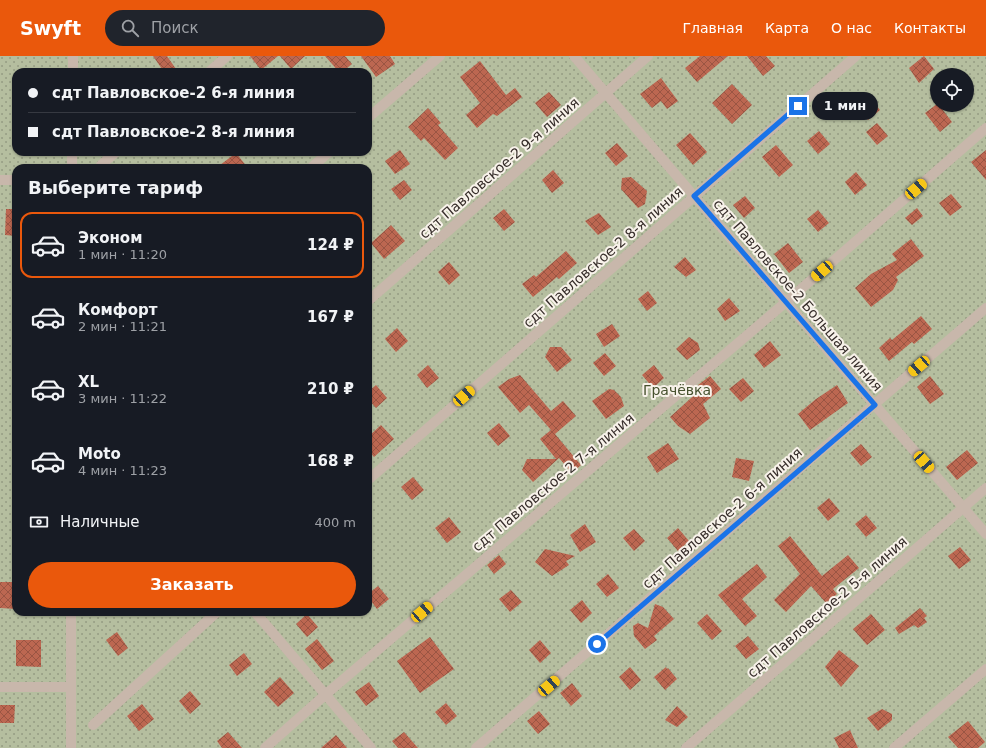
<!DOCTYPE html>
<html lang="ru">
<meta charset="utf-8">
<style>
:root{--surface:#171b24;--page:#20242c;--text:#f1f3f6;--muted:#9ea1a6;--line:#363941;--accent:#ea580c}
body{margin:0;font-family:"DejaVu Sans",sans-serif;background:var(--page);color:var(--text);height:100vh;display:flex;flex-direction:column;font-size:15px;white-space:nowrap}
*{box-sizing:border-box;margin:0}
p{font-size:13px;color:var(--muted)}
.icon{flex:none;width:22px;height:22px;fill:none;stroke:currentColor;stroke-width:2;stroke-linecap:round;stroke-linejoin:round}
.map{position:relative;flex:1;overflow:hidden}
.panel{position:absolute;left:12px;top:108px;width:360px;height:452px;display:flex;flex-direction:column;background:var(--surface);border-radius:12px;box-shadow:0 1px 3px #0004}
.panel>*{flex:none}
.guide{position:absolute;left:12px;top:12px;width:360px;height:88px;border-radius:12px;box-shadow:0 1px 3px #0004;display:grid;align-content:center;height:88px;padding:0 16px;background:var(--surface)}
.controls{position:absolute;left:930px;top:12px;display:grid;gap:8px}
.controls a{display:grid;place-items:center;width:44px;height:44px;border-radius:50%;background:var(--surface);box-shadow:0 1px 3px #0004;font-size:20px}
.end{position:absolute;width:18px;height:18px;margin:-9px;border:5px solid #1a73e8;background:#fff;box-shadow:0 0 0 2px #fff}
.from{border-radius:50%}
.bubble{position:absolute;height:28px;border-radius:14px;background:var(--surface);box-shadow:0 1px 3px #0004;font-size:13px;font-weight:700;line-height:28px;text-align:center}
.car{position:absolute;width:12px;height:24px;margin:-12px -6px;border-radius:5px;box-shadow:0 0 3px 1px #0007;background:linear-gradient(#f5c518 24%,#345 0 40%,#f5c518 0 76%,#345 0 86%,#f5c518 0)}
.guide b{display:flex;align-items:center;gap:14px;height:38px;font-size:15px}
.guide b+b{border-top:1px solid var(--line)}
.guide i{width:10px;height:10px;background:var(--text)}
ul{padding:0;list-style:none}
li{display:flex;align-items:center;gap:12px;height:66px;margin:0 8px 6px;padding:0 8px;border:2px solid transparent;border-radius:12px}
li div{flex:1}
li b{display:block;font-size:15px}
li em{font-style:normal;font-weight:700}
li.active{border-color:var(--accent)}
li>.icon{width:36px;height:36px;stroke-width:1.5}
h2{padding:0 16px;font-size:18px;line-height:48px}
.pay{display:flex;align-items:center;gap:10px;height:44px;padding:0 16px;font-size:15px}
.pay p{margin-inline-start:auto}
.primary-button{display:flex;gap:8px;margin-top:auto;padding:8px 16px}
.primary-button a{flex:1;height:46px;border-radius:24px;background:var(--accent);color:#fff;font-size:16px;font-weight:700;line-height:46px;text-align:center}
header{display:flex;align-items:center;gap:24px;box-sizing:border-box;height:56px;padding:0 20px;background:var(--accent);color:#fff}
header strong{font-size:19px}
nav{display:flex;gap:22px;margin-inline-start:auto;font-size:14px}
.search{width:280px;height:36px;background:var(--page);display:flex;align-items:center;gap:10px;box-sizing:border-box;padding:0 14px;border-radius:22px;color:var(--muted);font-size:15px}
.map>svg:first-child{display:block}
.garden{fill:url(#garden-dots);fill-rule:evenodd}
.building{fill:url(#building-cross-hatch)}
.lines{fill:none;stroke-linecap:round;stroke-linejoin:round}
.minor{stroke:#c8b7ab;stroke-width:10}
.route{stroke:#1a73e8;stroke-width:5}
.labels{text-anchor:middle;stroke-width:4;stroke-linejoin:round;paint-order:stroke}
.street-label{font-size:14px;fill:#362d2a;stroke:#f8f2ea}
.park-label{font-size:14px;fill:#47522f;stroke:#f8f2ea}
</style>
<header>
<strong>Swyft</strong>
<div class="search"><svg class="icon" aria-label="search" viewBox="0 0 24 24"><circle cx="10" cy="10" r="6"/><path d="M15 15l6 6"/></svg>Поиск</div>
<nav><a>Главная</a><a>Карта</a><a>О нас</a><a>Контакты</a></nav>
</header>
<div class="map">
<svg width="986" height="692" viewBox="0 0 986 692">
<defs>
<pattern id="garden-dots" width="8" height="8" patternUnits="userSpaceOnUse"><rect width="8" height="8" fill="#b5be9f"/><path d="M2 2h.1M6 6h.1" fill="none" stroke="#949b82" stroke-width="1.8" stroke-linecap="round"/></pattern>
<pattern id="building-cross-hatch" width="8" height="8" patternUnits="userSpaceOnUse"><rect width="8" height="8" fill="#bc6751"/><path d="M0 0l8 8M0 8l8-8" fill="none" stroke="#9a5543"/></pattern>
</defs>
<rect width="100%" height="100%" fill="#f0e7de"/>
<!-- garden -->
<path class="garden" d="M0,0H986V692H0ZM16,16H368V96H16ZM937,19H967V49H937ZM16,112H368V556H16Z"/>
<!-- building -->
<path class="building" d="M153,0H167L176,13L168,16H164Z
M250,0H278L261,14Z
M280,0H305L291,13Z
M325,0H345L352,8L342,16H339Z
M361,0H390L395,8L376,21Z
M700,0H728L697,26L685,12Z
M747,0H766L775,10L763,20Z
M924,0L934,13L919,27L909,12Z
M480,5L506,39L515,32L522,41L497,60L493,58L477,72L466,59L480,47L460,21Z
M661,22L678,45L667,53L661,45L652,52L640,38Z
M732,28L752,49L732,68L712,47Z
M549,36L561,49L547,61L535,47Z
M869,41L880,54L868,64L858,51Z
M937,48L939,49L952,66L940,76L925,57Z
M428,52L441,67L438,69L458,92L445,104L424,82L421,85L408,71Z
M877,67L888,80L877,89L866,76Z
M819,75L830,88L818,98L807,85Z
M690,77L707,96L693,109L676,89Z
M617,87L628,100L616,110L605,97Z
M776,89L793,109L779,121L762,101Z
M400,94L410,108L395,118L385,105Z
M986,94V124L971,106Z
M236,97L248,112H216Z
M553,114L564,127L552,137L542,124Z
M856,116L867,129L855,139L845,126Z
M631,121L647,135L645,148L638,152L621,133L622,122Z
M404,124L412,134L400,144L391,133Z
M951,138L962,151L950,160L939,147Z
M745,140L755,152L744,162L733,149Z
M917,152L923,160L912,169L905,162Z
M6,153H16V180L5,179Z
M504,153L515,166L504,175L493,162Z
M818,154L829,167L818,176L807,163Z
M599,157L611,171L598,179L585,165Z
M391,169L405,185L384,203L371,187Z
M911,183L924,200L896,221L898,224L893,234L871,251L855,232L871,218L897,204L892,198Z
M788,187L803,206L789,217L774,198Z
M566,195L577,207L559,223L557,221L533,241L522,228L534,219L536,221Z
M685,201L696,214L686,221L674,211Z
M449,206L460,219L449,229L438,216Z
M648,235L657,247L647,255L638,243Z
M729,242L740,255L725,265L717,253Z
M921,260L932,273L914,288L912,286L889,305L879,292L890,282L892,284Z
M612,268L620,280L604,291L596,278Z
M397,272L408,285L396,296L385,283Z
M689,281L698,287L700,294L687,304L676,293Z
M770,285L781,299L764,312L754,299Z
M550,291H561L572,304L557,316L545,301Z
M605,297L616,310L604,320L593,307Z
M428,309L439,322L427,332L417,319Z
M654,309L664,322L653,332L642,319Z
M520,319L551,355L563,345L576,360L555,378L581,409L572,417L559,402L533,426L522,414L527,403H556L540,383L551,374L529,349L520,357L498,331L509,323Z
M710,320L721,333L703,348L710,362L690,378L678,370L670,361L701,333L698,329Z
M930,320L944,338L930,348L917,331Z
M743,322L754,335L741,346L729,333Z
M376,329L387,342L376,352L368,343V336Z
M837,329L848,347L810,374L798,358L816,343Z
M609,333L614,334L621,341L624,350L606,363L592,345Z
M499,367L510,380L498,390L487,377Z
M381,369L394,383L374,401L368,394V381Z
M668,387L679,403L657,417L647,401Z
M861,388L872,401L861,410L850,397Z
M967,394L978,407L957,424L946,411Z
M736,402L754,405L749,425L732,421Z
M413,421L424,434L412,444L401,431Z
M829,442L840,455L828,465L817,452Z
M866,459L877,472L866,481L855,468Z
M449,461L461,476L447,487L435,472Z
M585,468L596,486L580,496L570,479Z
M678,472L689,485L678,495L667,482Z
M634,473L645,485L634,495L623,482Z
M790,480L822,520L848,499L859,512L833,533L837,538L826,547L811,530L786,556L774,544L800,518L778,490Z
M960,491L971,504L959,513L948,500Z
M545,493L575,500L566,505L569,509L552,520L535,506Z
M499,499L506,508L494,518L487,509Z
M757,508L767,521L742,543L757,560L745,570L718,539Z
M608,518L619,532L607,541L596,528Z
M0,526H16V553L0,552Z
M378,530L389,543L377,553L368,541V538Z
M511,534L522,546L510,556L499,543Z
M582,544L592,557L581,567L570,554Z
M655,548L663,551L674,563L654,580L657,584L645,593L634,580L633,570L638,567L648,572Z
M920,552L927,560L924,562L927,566L918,572L914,569L899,578L895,572Z
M307,558L318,571L307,581L296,568Z
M707,558L722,575L712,584L697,567Z
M871,558L885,574L867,589L853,573Z
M117,576L128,592L118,600L106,584Z
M748,580L759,593L746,603L735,590Z
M430,581L454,613L420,637L397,605Z
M317,583L334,605L322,614L305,593Z
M16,584H41V611L16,610Z
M540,584L551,597L540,607L529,594Z
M839,594L859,610L841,631L825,611Z
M244,597L252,608L237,620L229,609Z
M630,611L641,624L630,634L619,621Z
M666,611L667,613L668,612L677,623L665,634L654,621Z
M280,621L294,637L278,651L264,636Z
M369,626L379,640L366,650L355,636Z
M572,627L582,640L571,650L560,637Z
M190,635L201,648L190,658L179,645Z
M446,647L457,660L446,669L435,656Z
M142,648L154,663L139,675L127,660Z
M0,649H15L14,667H0Z
M677,650L688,661L677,671L665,664Z
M882,653L892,658V664L878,675L867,662Z
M539,655L550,668L538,678L527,665Z
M968,665L985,686L978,692H958L948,681Z
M850,674L858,692H839L834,682Z
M228,676L242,692H222L217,685Z
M404,676L418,692H398L392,685Z
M336,679L347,692H321Z"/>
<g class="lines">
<!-- minor -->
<path class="minor" d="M574,0L694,140L786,246L986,478
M73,16V0
M209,16L227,0
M368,62L440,0
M101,109L116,96
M72,112V96
M311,112L329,96
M0,124H16
M368,245L648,0
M368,424L856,0
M255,556L371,692
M0,631H71
M93,669L217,556
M71,692V556
M265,692L325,639L786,246L986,72
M476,692L986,252
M686,692L986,432
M894,692L986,613"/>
</g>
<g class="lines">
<!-- route -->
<path class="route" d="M597,588L875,349L694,140L798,50"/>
</g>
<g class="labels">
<!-- street labels -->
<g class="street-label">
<text transform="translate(499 112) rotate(-41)" y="5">сдт Павловское-2 9-я линия</text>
<text transform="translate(603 201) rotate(-41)" y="5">сдт Павловское-2 8-я линия</text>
<text transform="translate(798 239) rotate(49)" y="5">сдт Павловское-2 Большая линия</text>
<text transform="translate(553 426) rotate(-40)" y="5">сдт Павловское-2 7-я линия</text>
<text transform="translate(722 462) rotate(-41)" y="5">сдт Павловское-2 6-я линия</text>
<text transform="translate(827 551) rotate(-41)" y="5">сдт Павловское-2 5-я линия</text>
</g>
<!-- park labels -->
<g class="park-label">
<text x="677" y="339">Грачёвка</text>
</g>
</g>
</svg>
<div class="controls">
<a><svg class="icon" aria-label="locate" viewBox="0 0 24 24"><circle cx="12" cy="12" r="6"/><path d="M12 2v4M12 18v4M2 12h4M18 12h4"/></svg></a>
</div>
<i class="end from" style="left:597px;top:588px"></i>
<i class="end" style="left:798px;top:50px"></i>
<div class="bubble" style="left:812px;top:36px;width:66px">1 мин</div>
<i class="car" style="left:916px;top:133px;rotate:49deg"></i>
<i class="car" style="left:822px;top:215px;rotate:229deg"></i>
<i class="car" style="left:919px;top:310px;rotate:229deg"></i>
<i class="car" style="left:464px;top:340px;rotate:49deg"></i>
<i class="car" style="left:924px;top:406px;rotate:139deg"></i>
<i class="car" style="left:422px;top:556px;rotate:49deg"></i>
<i class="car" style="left:549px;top:630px;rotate:49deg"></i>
<div class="guide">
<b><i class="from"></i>сдт Павловское-2 6-я линия</b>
<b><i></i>сдт Павловское-2 8-я линия</b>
</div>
<section class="panel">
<h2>Выберите тариф</h2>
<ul>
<li class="active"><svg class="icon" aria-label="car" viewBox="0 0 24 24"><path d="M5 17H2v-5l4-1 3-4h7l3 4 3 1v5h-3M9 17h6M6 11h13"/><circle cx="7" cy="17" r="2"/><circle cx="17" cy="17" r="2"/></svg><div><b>Эконом</b><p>1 мин · 11:20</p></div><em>124 ₽</em></li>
<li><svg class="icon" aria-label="car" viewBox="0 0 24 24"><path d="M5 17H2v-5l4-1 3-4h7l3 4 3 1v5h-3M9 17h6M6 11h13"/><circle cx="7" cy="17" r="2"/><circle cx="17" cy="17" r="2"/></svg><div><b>Комфорт</b><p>2 мин · 11:21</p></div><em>167 ₽</em></li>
<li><svg class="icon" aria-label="car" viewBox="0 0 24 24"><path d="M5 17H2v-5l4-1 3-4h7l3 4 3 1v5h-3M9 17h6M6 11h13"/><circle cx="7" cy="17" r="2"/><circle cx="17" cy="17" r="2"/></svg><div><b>XL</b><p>3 мин · 11:22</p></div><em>210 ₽</em></li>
<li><svg class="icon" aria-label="car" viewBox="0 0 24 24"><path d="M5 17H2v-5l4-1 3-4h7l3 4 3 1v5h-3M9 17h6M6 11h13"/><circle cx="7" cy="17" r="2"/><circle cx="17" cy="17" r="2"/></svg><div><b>Moto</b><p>4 мин · 11:23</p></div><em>168 ₽</em></li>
</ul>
<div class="pay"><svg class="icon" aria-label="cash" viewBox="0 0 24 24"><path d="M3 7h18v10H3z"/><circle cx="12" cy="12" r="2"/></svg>Наличные<p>400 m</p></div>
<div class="primary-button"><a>Заказать</a></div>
</section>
</div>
